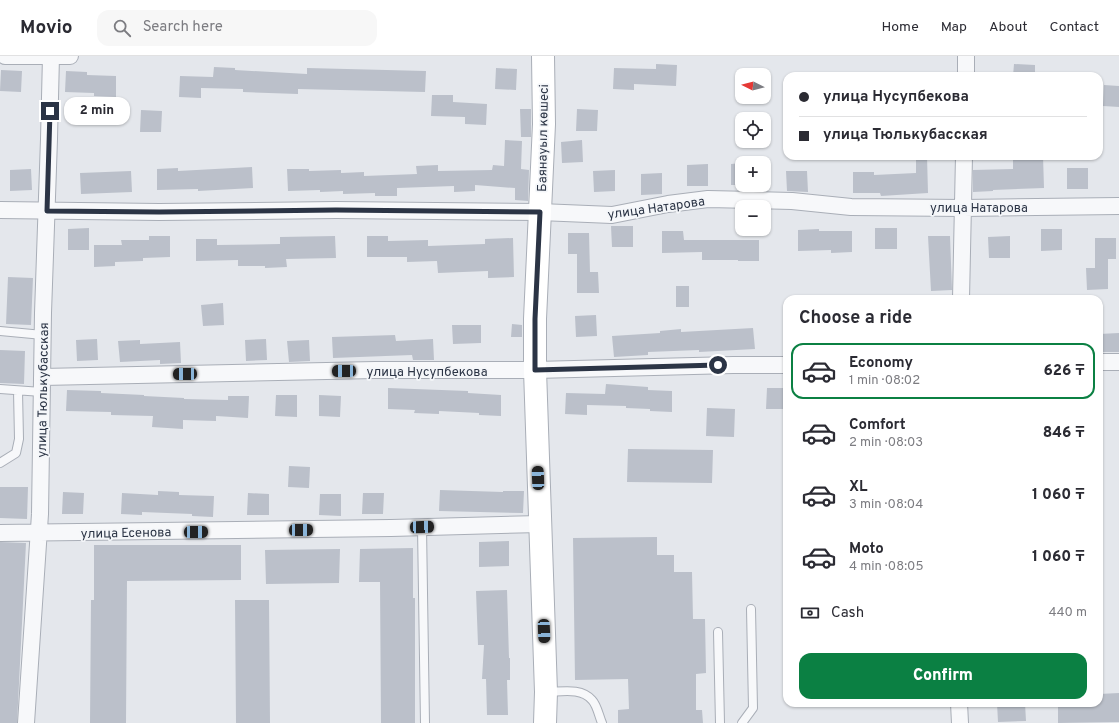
<!DOCTYPE html>
<meta charset="utf-8">
<style>
:root{--surface:#fff;--page:#f7f7f7;--text:#2b2b33;--muted:#7c7c81;--line:#e1e1e2;--accent:#0b8043}
body{margin:0;font-family:Overpass,sans-serif;background:var(--page);color:var(--text);height:100vh;display:flex;flex-direction:column;font-size:15px;white-space:nowrap}
*{box-sizing:border-box;margin:0}
p{font-size:13px;color:var(--muted)}
.icon{flex:none;width:22px;height:22px;fill:none;stroke:currentColor;stroke-width:2;stroke-linecap:round;stroke-linejoin:round}
.map{position:relative;flex:1;overflow:hidden}
.details{position:absolute;left:783px;top:239px;width:320px;height:412px;display:flex;flex-direction:column;background:var(--surface);border-radius:12px;box-shadow:0 1px 3px #0004}
.details>*{flex:none}
.hud{position:absolute;left:783px;top:16px;width:320px;height:88px;border-radius:12px;box-shadow:0 1px 3px #0004;display:grid;align-content:center;height:88px;padding:0 16px;background:var(--surface)}
.needle{width:26px;rotate:276deg}
.tools{position:absolute;left:735px;top:12px;display:grid;gap:8px}
.tools a{display:grid;place-items:center;width:36px;height:36px;border-radius:8px;background:var(--surface);box-shadow:0 1px 3px #0004;font-size:20px}
.end{position:absolute;width:18px;height:18px;margin:-9px;border:5px solid #2b3445;background:#fff;box-shadow:0 0 0 2px #fff}
.from{border-radius:50%}
.bubble{position:absolute;height:28px;border-radius:12px;background:var(--surface);box-shadow:0 1px 3px #0004;font-size:13px;font-weight:800;line-height:28px;text-align:center}
.car{position:absolute;width:12px;height:24px;margin:-12px -6px;border-radius:5px;box-shadow:0 0 3px 1px #0007;background:linear-gradient(#222 24%,#8ab4d8 0 40%,#222 0 76%,#8ab4d8 0 86%,#222 0)}
.hud b{display:flex;align-items:center;gap:14px;height:38px;font-size:15px}
.hud b+b{border-top:1px solid var(--line)}
.hud i{width:10px;height:10px;background:var(--text)}
ul{padding:0;list-style:none}
li{display:flex;align-items:center;gap:12px;height:56px;margin:0 8px 6px;padding:0 8px;border:2px solid transparent;border-radius:12px}
li div{flex:1}
li b{display:block;font-size:15px}
li em{font-style:normal;font-weight:800}
li.active{border-color:var(--accent)}
li>.icon{width:36px;height:36px;stroke-width:1.5}
h2{padding:0 16px;font-size:18px;line-height:48px}
.pay{display:flex;align-items:center;gap:10px;height:44px;padding:0 16px;font-size:15px}
.pay p{margin-inline-start:auto}
.cta{display:flex;gap:8px;margin-top:auto;padding:8px 16px}
.cta a{flex:1;height:46px;border-radius:12px;background:var(--accent);color:#fff;font-size:16px;font-weight:800;line-height:46px;text-align:center}
header{display:flex;align-items:center;gap:24px;box-sizing:border-box;height:56px;padding:0 20px;background:var(--surface);border-bottom:1px solid var(--line)}
header strong{font-size:19px}
nav{display:flex;gap:22px;margin-inline-start:auto;font-size:14px}
.search{width:280px;height:36px;background:var(--page);display:flex;align-items:center;gap:10px;box-sizing:border-box;padding:0 14px;border-radius:12px;color:var(--muted);font-size:15px}
.map>svg:first-child{display:block}
.building{fill:#bbc0ca}
.lines{fill:none;stroke-linecap:round;stroke-linejoin:round}
.lane-casing{stroke:#a9aeb7;stroke-width:10}
.street-casing{stroke:#a9aeb7;stroke-width:18}
.secondary-casing{stroke:#a9aeb7;stroke-width:24}
.lane{stroke:#f7f8fa;stroke-width:8}
.street{stroke:#f7f8fa;stroke-width:16}
.secondary{stroke:#fff;stroke-width:22}
.route{stroke:#2b3445;stroke-width:5}
.labels{text-anchor:middle;stroke-width:3.5;stroke-linejoin:round;paint-order:stroke}
.street-label{font-size:13px;fill:#2b3445;stroke:#f4f6f9}
</style>
<header>
<strong>Movio</strong>
<div class="search"><svg class="icon" aria-label="search" viewBox="0 0 24 24"><circle cx="10" cy="10" r="6"/><path d="M15 15l6 6"/></svg>Search here</div>
<nav><a>Home</a><a>Map</a><a>About</a><a>Contact</a></nav>
</header>
<div class="map">
<svg width="1119" height="667" viewBox="0 0 1119 667">
<rect width="100%" height="100%" fill="#e4e7ec"/>
<!-- building -->
<path class="building" d="M656,8L677,9L676,30L634,28V34L613,33L614,12L656,13Z
M1014,8L1035,9V20H1013Z
M214,11L235,12V14L307,18V12L426,15L425,36L298,33V38L243,36V33L201,32V42L179,41L180,20L213,21Z
M496,12L517,13L516,34L495,33Z
M1,14L22,15L21,36L0,35Z
M66,15L87,16V19L116,20V41L94,40V37L65,36Z
M1104,29L1119,30V51L1103,50Z
M432,39H453V46L487,48L486,69L465,68V61L431,60Z
M520,53H531V81H521Z
M577,53L598,54L597,75H576Z
M141,54L162,55L161,76H140Z
M505,84L522,85L521,113L529,114L528,145L515,144V132L475,129V135L454,136V130L397,132V140H375V137L343,138V135L320,136V134L288,135L287,113H309V115L341,114V117L364,116V120L417,118L416,110L438,109V115L492,114L493,109L504,110Z
M582,84L583,106L562,107L561,86Z
M916,100H927L928,137L881,140L880,137H853V116H874V119L916,117Z
M1013,100H1043L1044,132L993,134V135L973,136V114L1013,113Z
M742,107V129H731V108Z
M708,108V130H687V109Z
M252,111L253,132L198,135V133L157,134V113L178,112V115Z
M1067,112H1088V133H1067Z
M31,113L32,134L10,135V114Z
M615,114V135L594,136L593,115Z
M131,115L132,136L81,138L80,117Z
M786,115H807L808,136L787,135Z
M662,117V138L641,139V118Z
M611,170H633V191H612Z
M89,172V194H68V173Z
M875,172H897V193H875Z
M819,173V175H852V196L831,197V194L798,195V174Z
M1041,173H1062V194L1041,195Z
M662,175H683L684,184H759V205H738V204H702V196L662,197Z
M568,177H589L590,216H598L599,237H577V198H568Z
M149,180H170V201L143,202V205L115,206V210L94,211V189H122L121,184H149Z
M335,180L336,202L286,203L287,211L265,212V210H238V204L196,205V183H217V189L280,188V181Z
M367,180H388V185L428,184V190L485,188V183L513,182L514,221L488,222V215L438,217L437,205L407,206V201H367Z
M928,180H950L952,234L931,235Z
M1010,180V202H989L988,181Z
M1095,182H1116V203H1108V233L1087,234L1086,212H1095Z
M8,221L33,222L31,269L6,268Z
M676,230H689V251H676Z
M223,247L224,269L203,270L201,249Z
M596,259L597,280L576,281L575,260Z
M512,268L522,269V281H511Z
M452,269H481V287L453,288Z
M753,272L755,293L699,296V294L648,296V299L614,301L612,280L660,277V275L681,273V276Z
M1119,277V296H1099V278Z
M395,279L396,285L433,283L434,304H413L412,299L333,302L332,281Z
M97,283L98,304L77,305L76,284Z
M266,283L267,304L246,305L245,284Z
M140,284V288L180,286L181,307L160,308V304L120,306L118,285Z
M309,284L310,305L289,306L287,285Z
M0,294L25,295L24,328L0,327Z
M606,328L648,331V334L672,335V356L650,355V353L626,352V350L587,349V359L565,358L566,337L605,338Z
M388,332L468,335V337L501,339V360L479,359V357L439,355V358L414,357L415,354L388,353Z
M767,332H787V353H766Z
M67,334L101,335V337L144,339V340L184,342V343L228,344V340H249L248,362L216,360V365L183,364V373L152,371L153,360L111,359V356L66,355Z
M276,339H297V361L275,360Z
M319,339L341,340L340,361L319,360Z
M707,352L735,353L734,381L706,380Z
M628,393L713,394L712,427L627,426Z
M289,410L310,411L309,432L288,431Z
M0,431H28L27,463L0,462Z
M440,434L503,436V435H524L523,457L439,455Z
M158,435L179,436V439L214,440L213,461L192,460V458L142,456V459L121,458L122,437L158,439Z
M63,436L84,437L83,458H62Z
M248,437L269,438V459H247Z
M363,437H384L383,458H362Z
M320,438H341V460L319,459Z
M657,481V499H674V516H692L693,563H705L706,617L696,618V654H702L703,667H618V654L629,653L628,623L575,624L573,482Z
M509,485V510L479,511V486Z
M0,486L26,487L17,667H0Z
M94,489H241V524L127,525L126,667H90L91,544H94Z
M413,492V542H415V667H381L380,526H359L360,493Z
M340,493L339,527L266,528L265,494Z
M507,534L509,602H510V624H507L508,659H487L486,623H482L484,589H478L476,535Z
M235,544H269L270,667H236Z
M1119,637V666L1058,667V647H1099V638Z
M997,647H1025L1026,665L998,666Z"/>
<g class="lines">
<defs>
<path id="lane" d="M0,275L43,279
M0,333L42,336
M0,407L16,397L19,383L18,335
M422,471L425,667
M718,576L720,667
M546,636C561,636 581,631 592,644C597,649 599,660 602,667
M742,667L753,652L751,553"/>
<path id="street" d="M5,0H70
M966,20V0
M0,154L159,156L336,154L540,156L612,159L668,148L708,143L792,145L851,151L963,152L1119,150
M961,243L964,100
M1099,306H1119
M42,321L375,314H535L733,309H787
M0,477L391,472L540,468
M959,647L960,667
M26,667L40,458L43,257L49,83L51,0"/>
<path id="secondary" d="M543,0L544,68L535,263V314L546,636L545,667"/>
</defs>
<!-- lane casing -->
<use href="#lane" class="lane-casing"/>
<!-- street casing -->
<use href="#street" class="street-casing"/>
<!-- secondary casing -->
<use href="#secondary" class="secondary-casing"/>
<!-- lane -->
<use href="#lane" class="lane"/>
<!-- street -->
<use href="#street" class="street"/>
<!-- secondary -->
<use href="#secondary" class="secondary"/>
</g>
<g class="lines">
<!-- route -->
<path class="route" d="M50,55L47,155L159,156L336,154L540,156L535,263V314L718,309"/>
</g>
<g class="labels">
<!-- street labels -->
<g class="street-label">
<text transform="translate(542 82) rotate(-89)" y="5">Баянауыл көшесі</text>
<text transform="translate(656 151) rotate(-8)" y="5">улица Натарова</text>
<text x="979" y="156">улица Натарова</text>
<text x="427" y="320">улица Нусупбекова</text>
<text transform="translate(42 334) rotate(-89)" y="5">улица Тюлькубасская</text>
<text transform="translate(126 476) rotate(-1)" y="5">улица Есенова</text>
</g>
</g>
</svg>
<div class="tools">
<a><svg class="needle" viewBox="-14 -14 28 28"><path d="M0-13l5 13h-10z" fill="#e53935"/><path d="M0 13l5-13h-10z" fill="#7c7c81"/></svg></a>
<a><svg class="icon" aria-label="locate" viewBox="0 0 24 24"><circle cx="12" cy="12" r="6"/><path d="M12 2v4M12 18v4M2 12h4M18 12h4"/></svg></a>
<a>+</a>
<a>−</a>
</div>
<i class="end from" style="left:718px;top:309px"></i>
<i class="end" style="left:50px;top:55px"></i>
<div class="bubble" style="left:64px;top:41px;width:66px">2 min</div>
<i class="car" style="left:344px;top:315px;rotate:269deg"></i>
<i class="car" style="left:185px;top:318px;rotate:269deg"></i>
<i class="car" style="left:538px;top:422px;rotate:358deg"></i>
<i class="car" style="left:422px;top:471px;rotate:88deg"></i>
<i class="car" style="left:301px;top:474px;rotate:89deg"></i>
<i class="car" style="left:196px;top:476px;rotate:89deg"></i>
<i class="car" style="left:544px;top:575px;rotate:178deg"></i>
<div class="hud">
<b><i class="from"></i>улица Нусупбекова</b>
<b><i></i>улица Тюлькубасская</b>
</div>
<section class="details">
<h2>Choose a ride</h2>
<ul>
<li class="active"><svg class="icon" aria-label="car" viewBox="0 0 24 24"><path d="M5 17H2v-5l4-1 3-4h7l3 4 3 1v5h-3M9 17h6M6 11h13"/><circle cx="7" cy="17" r="2"/><circle cx="17" cy="17" r="2"/></svg><div><b>Economy</b><p>1 min · 08:02</p></div><em>626 ₸</em></li>
<li><svg class="icon" aria-label="car" viewBox="0 0 24 24"><path d="M5 17H2v-5l4-1 3-4h7l3 4 3 1v5h-3M9 17h6M6 11h13"/><circle cx="7" cy="17" r="2"/><circle cx="17" cy="17" r="2"/></svg><div><b>Comfort</b><p>2 min · 08:03</p></div><em>846 ₸</em></li>
<li><svg class="icon" aria-label="car" viewBox="0 0 24 24"><path d="M5 17H2v-5l4-1 3-4h7l3 4 3 1v5h-3M9 17h6M6 11h13"/><circle cx="7" cy="17" r="2"/><circle cx="17" cy="17" r="2"/></svg><div><b>XL</b><p>3 min · 08:04</p></div><em>1 060 ₸</em></li>
<li><svg class="icon" aria-label="car" viewBox="0 0 24 24"><path d="M5 17H2v-5l4-1 3-4h7l3 4 3 1v5h-3M9 17h6M6 11h13"/><circle cx="7" cy="17" r="2"/><circle cx="17" cy="17" r="2"/></svg><div><b>Moto</b><p>4 min · 08:05</p></div><em>1 060 ₸</em></li>
</ul>
<div class="pay"><svg class="icon" aria-label="cash" viewBox="0 0 24 24"><path d="M3 7h18v10H3z"/><circle cx="12" cy="12" r="2"/></svg>Cash<p>440 m</p></div>
<div class="cta"><a>Confirm</a></div>
</section>
</div>
